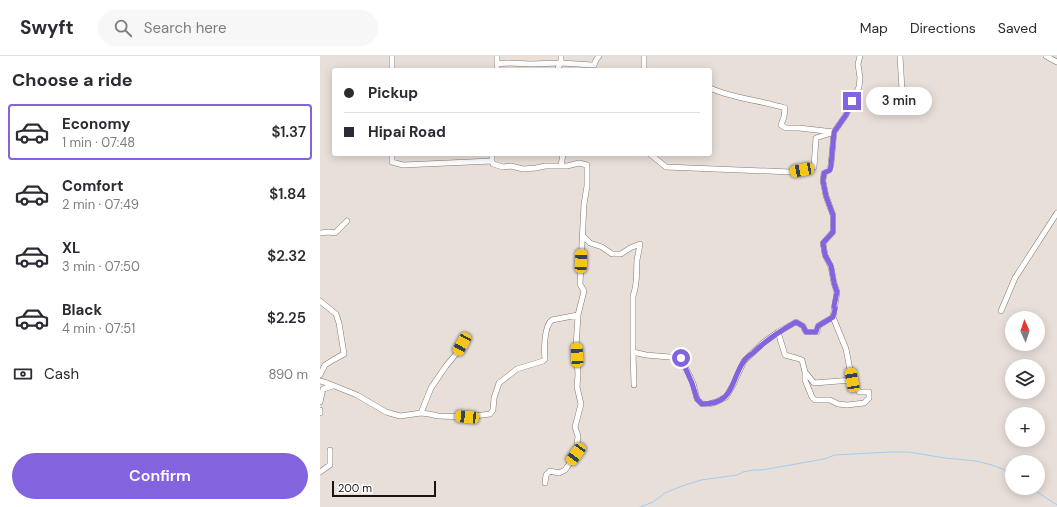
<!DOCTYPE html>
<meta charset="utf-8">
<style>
:root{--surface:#fff;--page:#f7f7f7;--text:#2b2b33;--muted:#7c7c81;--line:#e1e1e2;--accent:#8363de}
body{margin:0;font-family:"DM Sans",sans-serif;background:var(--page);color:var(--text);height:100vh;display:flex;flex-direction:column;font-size:15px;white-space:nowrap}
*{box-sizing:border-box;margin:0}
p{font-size:13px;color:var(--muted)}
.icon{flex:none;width:22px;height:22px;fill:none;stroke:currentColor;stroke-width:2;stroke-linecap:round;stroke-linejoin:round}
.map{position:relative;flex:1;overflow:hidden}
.details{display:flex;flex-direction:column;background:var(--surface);width:320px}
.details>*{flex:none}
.hud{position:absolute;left:12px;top:12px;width:380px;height:88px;border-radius:4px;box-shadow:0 2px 10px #0003;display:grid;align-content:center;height:88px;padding:0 12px;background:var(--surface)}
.needle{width:26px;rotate:357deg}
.buttons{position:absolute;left:685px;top:255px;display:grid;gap:8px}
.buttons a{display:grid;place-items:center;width:40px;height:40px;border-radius:50%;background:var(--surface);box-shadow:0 2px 10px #0003;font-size:20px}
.scale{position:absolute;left:12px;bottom:10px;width:104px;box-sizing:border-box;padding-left:4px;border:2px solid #191513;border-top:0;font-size:11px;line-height:14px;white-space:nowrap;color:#191513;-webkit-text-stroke:3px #fff;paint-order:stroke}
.end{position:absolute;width:18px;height:18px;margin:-9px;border:5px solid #8363de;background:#fff;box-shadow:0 0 0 2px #fff}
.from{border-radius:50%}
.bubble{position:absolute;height:28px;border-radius:14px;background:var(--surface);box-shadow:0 2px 10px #0003;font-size:13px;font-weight:600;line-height:28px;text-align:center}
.car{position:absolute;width:12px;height:24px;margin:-12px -6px;border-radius:5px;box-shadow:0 0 3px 1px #0007;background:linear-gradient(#f5c518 24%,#345 0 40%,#f5c518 0 76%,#345 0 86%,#f5c518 0)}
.hud b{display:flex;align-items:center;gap:14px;height:38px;font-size:15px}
.hud b+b{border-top:1px solid var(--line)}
.hud i{width:10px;height:10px;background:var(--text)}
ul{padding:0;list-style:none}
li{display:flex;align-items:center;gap:12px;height:56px;margin:0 8px 6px;padding:0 4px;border:2px solid transparent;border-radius:4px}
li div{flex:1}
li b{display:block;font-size:15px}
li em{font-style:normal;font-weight:600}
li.current{border-color:var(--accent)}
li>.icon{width:36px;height:36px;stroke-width:1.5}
h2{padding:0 12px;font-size:18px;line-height:48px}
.pay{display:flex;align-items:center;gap:10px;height:44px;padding:0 12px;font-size:15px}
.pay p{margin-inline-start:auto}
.primary-button{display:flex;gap:8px;margin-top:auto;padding:8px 12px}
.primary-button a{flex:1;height:46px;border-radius:24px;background:var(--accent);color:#fff;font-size:16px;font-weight:600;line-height:46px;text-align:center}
header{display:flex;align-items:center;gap:24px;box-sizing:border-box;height:56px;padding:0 20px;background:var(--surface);border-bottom:1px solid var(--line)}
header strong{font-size:19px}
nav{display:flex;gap:22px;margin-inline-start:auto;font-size:14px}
.search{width:280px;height:36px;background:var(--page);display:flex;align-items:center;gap:10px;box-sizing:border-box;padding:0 14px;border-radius:22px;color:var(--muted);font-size:15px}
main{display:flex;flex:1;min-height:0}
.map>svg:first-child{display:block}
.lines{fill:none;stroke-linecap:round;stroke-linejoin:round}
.stream{stroke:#a1ccf3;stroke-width:1}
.minor-casing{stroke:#837a74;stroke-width:6}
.minor{stroke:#fff;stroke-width:5}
.route{stroke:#8363de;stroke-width:5}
</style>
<header>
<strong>Swyft</strong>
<div class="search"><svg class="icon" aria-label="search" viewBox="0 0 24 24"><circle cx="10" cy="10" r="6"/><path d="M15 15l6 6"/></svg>Search here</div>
<nav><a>Map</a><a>Directions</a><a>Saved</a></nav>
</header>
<main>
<section class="details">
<h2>Choose a ride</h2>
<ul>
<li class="current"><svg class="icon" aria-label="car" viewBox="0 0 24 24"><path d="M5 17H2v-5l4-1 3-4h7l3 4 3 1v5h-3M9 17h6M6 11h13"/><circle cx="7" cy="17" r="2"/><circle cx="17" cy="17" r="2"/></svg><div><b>Economy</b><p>1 min · 07:48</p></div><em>$1.37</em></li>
<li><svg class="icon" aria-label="car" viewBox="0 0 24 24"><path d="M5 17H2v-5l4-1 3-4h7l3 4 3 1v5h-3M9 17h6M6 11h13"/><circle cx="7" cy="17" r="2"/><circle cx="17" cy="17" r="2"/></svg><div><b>Comfort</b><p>2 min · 07:49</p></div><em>$1.84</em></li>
<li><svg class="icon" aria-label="car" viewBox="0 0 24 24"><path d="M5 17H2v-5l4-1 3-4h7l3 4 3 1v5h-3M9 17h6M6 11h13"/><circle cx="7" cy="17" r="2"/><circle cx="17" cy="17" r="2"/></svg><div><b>XL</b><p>3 min · 07:50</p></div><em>$2.32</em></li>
<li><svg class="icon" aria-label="car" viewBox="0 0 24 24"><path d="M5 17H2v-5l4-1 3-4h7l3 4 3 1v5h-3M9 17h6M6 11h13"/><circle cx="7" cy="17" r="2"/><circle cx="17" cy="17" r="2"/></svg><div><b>Black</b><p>4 min · 07:51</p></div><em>$2.25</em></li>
</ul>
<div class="pay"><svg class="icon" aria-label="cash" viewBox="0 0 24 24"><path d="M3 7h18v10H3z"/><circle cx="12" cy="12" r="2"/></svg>Cash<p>890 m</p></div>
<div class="primary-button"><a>Confirm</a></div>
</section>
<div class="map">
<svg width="737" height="451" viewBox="0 0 737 451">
<rect width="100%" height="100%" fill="#e9dfd9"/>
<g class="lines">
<!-- stream -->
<path class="stream" d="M711,432L737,449
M320,451L333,446L345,437L362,430L381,424L417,419L423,416L433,414H442L504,403L515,399L569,396H589L625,402L656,405L672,409L685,414L692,422"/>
<defs>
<path id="minor" d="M241,0V7L272,9H274L276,4L279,0
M324,0V14
M580,0L582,34
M726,0L737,6
M177,8L187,7L211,8L241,7L238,12V14
M72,14V0
M177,14V0
M72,98V106L83,109L172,105V98
M330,98L346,111L471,116L494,111L496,82L514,76L526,59L539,31L540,22L538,8L540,0
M172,105L173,108L183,111L191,110L203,113L216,112L225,110H247L259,107L267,109V130L264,148L260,228L264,235L258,259L256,291L258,318L257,331L261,348L255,371L258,380L256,398L245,414L239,417L230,415L226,419L225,427
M241,110L243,98
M0,177L9,176L15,177L27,165
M263,180L270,187L282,191L292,198H301L310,192L320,188C319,194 318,199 317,204C316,217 318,227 313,240V296L326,299L361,302L373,327L377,343L382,348H389L396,346L406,341L413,329L424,305L444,286L458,276L476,266L483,270L486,276H497L498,270L513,261L517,236L514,227L511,211L505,199L503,187L513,176V159L506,140L503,125L504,117L509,114L511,109L514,76L479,72H466L461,69L464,61L465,52C440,44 414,43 390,32
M0,245L16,258L19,267L24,298L13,304L5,309L0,319
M681,255L695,222L737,157
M513,261L526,293L532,324
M458,276L465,299L476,302L482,304L485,316V324L492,341L495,344H510L518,348L527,349L544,347L549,342V336H539L532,324L494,327L485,316
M313,296L314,329
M0,325L7,327L37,339L66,356L80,360L101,357L109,358L118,360L147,361L170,358L173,354L174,342L179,327L197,313L223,305L225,303C224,293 224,270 232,264L258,259
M0,346L3,333L13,330
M0,354V357
M101,357L111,332L126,310L136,298L146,281
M0,416L10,409V394"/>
</defs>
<!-- minor casing -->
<use href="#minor" class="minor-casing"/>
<!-- minor -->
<use href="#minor" class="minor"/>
</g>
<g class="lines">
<!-- route -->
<path class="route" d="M361,302L372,327L377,343L382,348C415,348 410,325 424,305C426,302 430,299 433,297C446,284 460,275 476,266L483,270L486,276H496L498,270L513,261L515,253L514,250L517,236L514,227L511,210L505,199L503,187L513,176V159L506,140L503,125L504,117L510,114L511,109L514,76L526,59L532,45"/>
</g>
</svg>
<div class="buttons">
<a><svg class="needle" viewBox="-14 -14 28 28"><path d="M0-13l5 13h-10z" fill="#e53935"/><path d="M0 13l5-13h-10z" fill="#7c7c81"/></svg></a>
<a><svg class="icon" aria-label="layers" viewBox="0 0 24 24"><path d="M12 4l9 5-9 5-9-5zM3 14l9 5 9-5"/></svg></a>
<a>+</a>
<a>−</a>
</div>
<div class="scale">200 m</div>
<i class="end from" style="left:361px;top:302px"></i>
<i class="end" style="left:532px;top:45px"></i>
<div class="bubble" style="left:546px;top:31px;width:66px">3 min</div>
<i class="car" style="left:482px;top:114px;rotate:259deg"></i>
<i class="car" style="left:261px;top:205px;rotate:2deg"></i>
<i class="car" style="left:142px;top:288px;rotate:209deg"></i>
<i class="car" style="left:257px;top:299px;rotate:357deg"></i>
<i class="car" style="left:532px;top:324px;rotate:350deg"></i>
<i class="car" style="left:147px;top:361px;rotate:275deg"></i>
<i class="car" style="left:256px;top:398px;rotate:216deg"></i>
<div class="hud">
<b><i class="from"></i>Pickup</b>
<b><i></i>Hipai Road</b>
</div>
</div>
</main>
